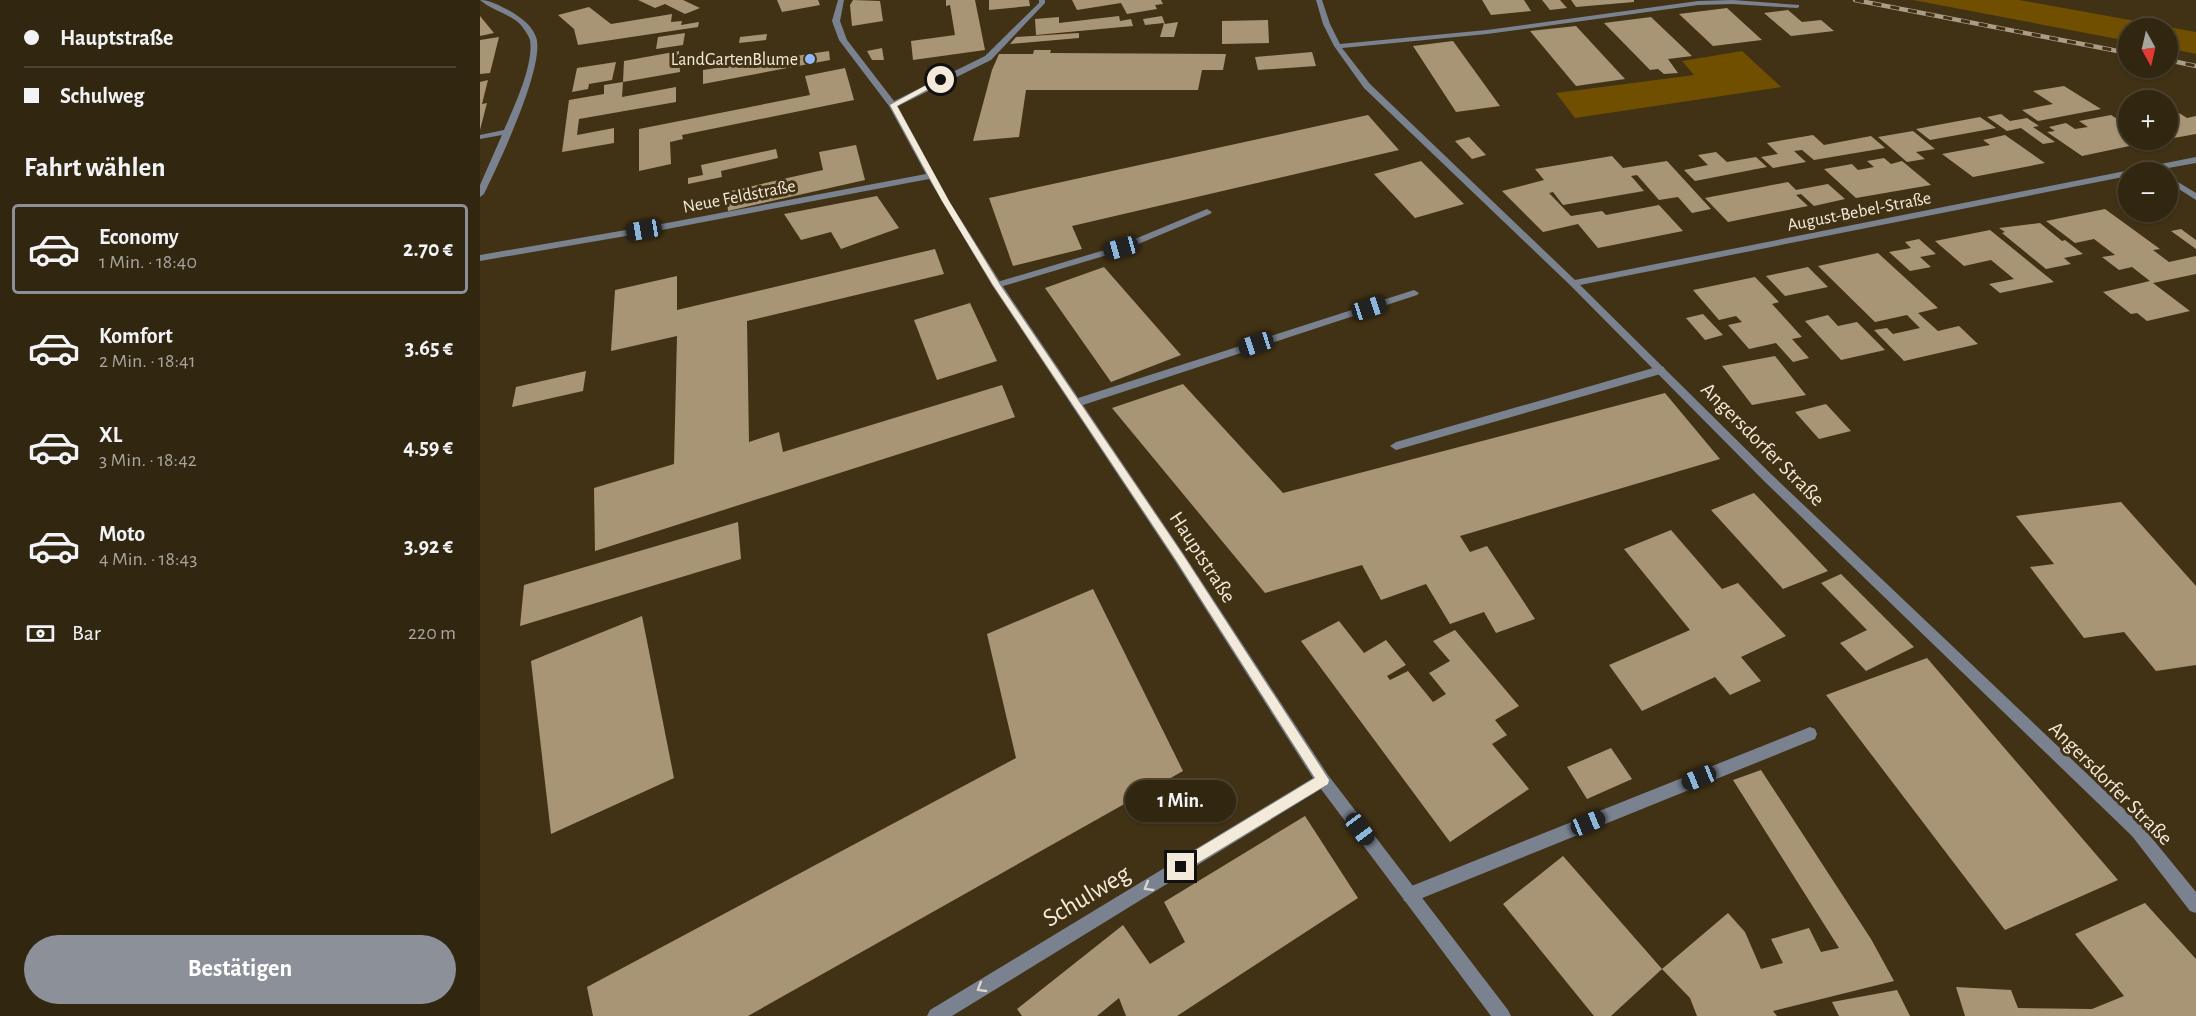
<!DOCTYPE html>
<html lang="de">
<meta charset="utf-8">
<style>
:root{--surface:#312610;--page:#392e19;--text:#f1f3f6;--muted:#a8a59f;--line:#4c4330;--accent:#8c9099}
body{margin:0;font-family:"Alegreya Sans",sans-serif;background:var(--page);color:var(--text);height:100vh;display:flex;flex-direction:column;font-size:22px;white-space:nowrap}
*{box-sizing:border-box;margin:0}
p{font-size:20px;color:var(--muted)}
.icon{flex:none;width:33px;height:33px;fill:none;stroke:currentColor;stroke-width:2;stroke-linecap:round;stroke-linejoin:round}
.map{position:relative;flex:1;overflow:hidden}
.details{display:flex;flex-direction:column;background:var(--surface);width:480px}
.details>*{flex:none}
.banner{display:grid;align-content:center;height:132px;padding:0 24px;background:var(--surface)}
.needle{width:39px;rotate:172deg}
.controls{position:absolute;left:1638px;top:18px;display:grid;gap:12px}
.controls a{display:grid;place-items:center;width:60px;height:60px;border-radius:50%;background:var(--surface);box-shadow:0 2px 4px #0004,0 0 0 2px var(--line);font-size:30px}
.end{position:absolute;width:27px;height:27px;margin:-14px;border:8px solid #f4ead9;background:#111;box-shadow:0 0 0 3px #111}
.from{border-radius:50%}
.bubble{position:absolute;height:42px;border-radius:21px;background:var(--surface);box-shadow:0 2px 4px #0004,0 0 0 2px var(--line);font-size:20px;font-weight:700;line-height:42px;text-align:center}
.car{position:absolute;width:18px;height:36px;margin:-18px -9px;border-radius:8px;box-shadow:0 0 4px 2px #0007;background:linear-gradient(#222 24%,#8ab4d8 0 40%,#222 0 76%,#8ab4d8 0 86%,#222 0)}
.banner b{display:flex;align-items:center;gap:21px;height:57px;font-size:22px}
.banner b+b{border-top:2px solid var(--line)}
.banner i{width:15px;height:15px;background:var(--text)}
ul{padding:0;list-style:none}
li{display:flex;align-items:center;gap:18px;height:90px;margin:0 12px 9px;padding:0 12px;border:3px solid transparent;border-radius:6px}
li div{flex:1}
li b{display:block;font-size:22px}
li em{font-style:normal;font-weight:700}
li.selected{border-color:var(--accent)}
li>.icon{width:54px;height:54px;stroke-width:1.5}
h2{padding:0 24px;font-size:27px;line-height:72px}
.pay{display:flex;align-items:center;gap:15px;height:66px;padding:0 24px;font-size:22px}
.pay p{margin-inline-start:auto}
.button{display:flex;gap:12px;margin-top:auto;padding:12px 24px}
.button a{flex:1;height:69px;border-radius:36px;background:var(--accent);color:#fff;font-size:24px;font-weight:700;line-height:69px;text-align:center}
main{display:flex;flex:1;min-height:0}
.map>svg:first-child{display:block}
.green{fill:#714f00}
.building{fill:#a89576}
.lines{fill:none;stroke-linecap:round;stroke-linejoin:round}
.service{fill:#7a828f;fill-rule:evenodd}
.minor{fill:#7a828f;fill-rule:evenodd}
.rail-casing{stroke:#a99d87;stroke-width:4.5}
.rail{stroke:#413215;stroke-width:3;stroke-dasharray:9;stroke-linecap:butt}
.oneway{stroke:#dcd5ca}
.route{fill:#f4ead9}
.poi-dot{fill:#8fb8fd;stroke:#413215;stroke-width:2}
.labels{text-anchor:middle;stroke-width:6;stroke-linejoin:round;paint-order:stroke}
.far-poi-label{font-size:18px;fill:#f4ead9;stroke:#413215;text-anchor:end}
.far-street-label{font-size:18px;fill:#f4ead9;stroke:#413215}
.street-label{font-size:21px;fill:#f4ead9;stroke:#413215}
.near-street-label{font-size:26px;fill:#f4ead9;stroke:#413215}
</style>
<main>
<section class="details">
<div class="banner">
<b><i class="from"></i>Hauptstraße</b>
<b><i></i>Schulweg</b>
</div>
<h2>Fahrt wählen</h2>
<ul>
<li class="selected"><svg class="icon" aria-label="car" viewBox="0 0 24 24"><path d="M5 17H2v-5l4-1 3-4h7l3 4 3 1v5h-3M9 17h6M6 11h13"/><circle cx="7" cy="17" r="2"/><circle cx="17" cy="17" r="2"/></svg><div><b>Economy</b><p>1 Min. · 18:40</p></div><em>2.70 €</em></li>
<li><svg class="icon" aria-label="car" viewBox="0 0 24 24"><path d="M5 17H2v-5l4-1 3-4h7l3 4 3 1v5h-3M9 17h6M6 11h13"/><circle cx="7" cy="17" r="2"/><circle cx="17" cy="17" r="2"/></svg><div><b>Komfort</b><p>2 Min. · 18:41</p></div><em>3.65 €</em></li>
<li><svg class="icon" aria-label="car" viewBox="0 0 24 24"><path d="M5 17H2v-5l4-1 3-4h7l3 4 3 1v5h-3M9 17h6M6 11h13"/><circle cx="7" cy="17" r="2"/><circle cx="17" cy="17" r="2"/></svg><div><b>XL</b><p>3 Min. · 18:42</p></div><em>4.59 €</em></li>
<li><svg class="icon" aria-label="car" viewBox="0 0 24 24"><path d="M5 17H2v-5l4-1 3-4h7l3 4 3 1v5h-3M9 17h6M6 11h13"/><circle cx="7" cy="17" r="2"/><circle cx="17" cy="17" r="2"/></svg><div><b>Moto</b><p>4 Min. · 18:43</p></div><em>3.92 €</em></li>
</ul>
<div class="pay"><svg class="icon" aria-label="cash" viewBox="0 0 24 24"><path d="M3 7h18v10H3z"/><circle cx="12" cy="12" r="2"/></svg>Bar<p>220 m</p></div>
<div class="button"><a>Bestätigen</a></div>
</section>
<div class="map">
<svg width="1716" height="1016" viewBox="0 0 1716 1016">
<rect width="100%" height="100%" fill="#413215"/>
<!-- green -->
<path class="green" d="M1433,0H1539L1716,32V54L1688,48V28H1648V41Z
M1262,51L1301,87L1095,118L1076,93L1214,75L1202,61Z"/>
<!-- building -->
<path class="building" d="M158,0H203L220,8L205,14L185,4L175,8Z
M297,0H338L340,5L302,12Z
M373,0L400,1L403,21L372,26L370,5Z
M466,0H495L505,50L433,60L431,41L475,35L470,5L466,6Z
M509,0H549L550,6L509,10Z
M592,0H681L683,4L675,5L677,9L647,14L641,3L597,10Z
M1002,0H1044L1051,11L1011,15Z
M1062,0H1080L1087,8L1070,10Z
M1091,0H1154V2L1096,7Z
M109,7L131,24L192,14L191,22L202,21L201,25L219,22L218,27L98,45L94,29L78,15Z
M1247,8L1282,40L1233,46L1199,14Z
M1308,10L1322,22L1341,20L1354,31L1311,36L1284,13Z
M0,16L14,33L0,36Z
M639,16L640,21L651,19L653,26L556,35L555,19L579,17V23Z
M682,16L685,24L698,22L694,37H680L684,23L665,25L663,19Z
M1171,17L1212,56L1188,59L1198,73L1184,74L1178,69L1170,70L1124,23Z
M788,20L789,43L742,44V21Z
M1096,26L1145,79L1096,86L1050,31Z
M205,33L203,45L176,49L178,37Z
M599,33V38L530,44L536,37Z
M287,34L286,40L259,43L260,37Z
M19,37L10,73L0,74V40Z
M973,41L1020,106L976,112L933,46Z
M402,48L404,60H392L387,51Z
M554,50H571L570,53L746,54L743,70H722L718,90H546L539,137L493,141L512,70L519,54H553Z
M199,51L200,72L143,82L144,61Z
M349,51L350,60L223,84V70Z
M832,52L836,66L778,70L775,57Z
M136,62L132,80L109,84L108,89L92,92L97,68Z
M365,68L374,100L202,135L203,139L190,142L191,164L159,171V129L330,95L325,76Z
M8,80L2,104L7,103L0,130V82Z
M143,82L142,97L196,87V102L99,119L97,135L134,128V143L82,152L89,100L124,94V85Z
M1584,86L1621,109L1558,121L1542,110L1573,104L1553,91Z
M1688,106L1707,118L1716,116V134L1688,139L1689,116Z
M1521,114L1530,121L1547,118L1559,126L1553,127L1575,142L1563,144L1541,128L1527,131L1507,117Z
M888,115L919,150L592,226L602,249L533,266L509,198Z
M1631,115L1648,126V140L1673,141L1602,156L1567,132L1575,131L1569,127L1586,123L1595,129L1608,127L1599,121Z
M1500,117L1516,128L1450,140L1436,129Z
M1433,131L1455,149L1436,152L1445,159L1427,162L1398,137Z
M1333,135L1344,145L1391,136L1405,148L1334,160L1322,150L1314,151L1326,162L1293,168L1281,157L1298,154L1287,143Z
M1525,135L1565,163L1493,177L1462,154L1510,145L1503,140Z
M989,137L1006,155L992,159L975,141Z
M376,145L385,180L248,211L246,192L343,170L339,152Z
M296,149L298,158L241,171L242,177L208,184V178L223,175L221,165Z
M1236,152L1247,162L1276,157L1287,167L1215,181L1204,170L1228,165L1218,155Z
M1132,156L1143,168L1187,161L1231,209L1212,213L1198,197L1179,200L1157,175L1151,176L1164,191L1083,205L1073,192L1069,193L1091,216L1122,211L1126,215L1179,205L1203,231L1118,248L1098,224L1063,232L1022,191L1064,180L1055,169Z
M1404,158L1411,164L1422,161L1451,185L1376,198L1344,169L1372,164L1378,170L1394,167L1387,161Z
M941,161L984,204L935,218L894,174Z
M1308,182L1316,190L1348,184L1365,199L1334,206L1321,194L1316,195L1328,206L1248,222L1225,198Z
M397,196L419,228L361,249L351,232L321,240L304,214Z
M1625,209L1680,249L1673,250L1689,262L1716,256V274L1673,283L1710,311L1667,321L1657,313L1651,314L1623,292L1670,281L1652,267L1639,270L1622,257L1635,255L1614,239L1595,243L1566,221Z
M1560,223L1582,241L1585,240L1603,254L1584,258L1591,264L1566,269L1522,233L1525,232L1519,228Z
M1701,229L1716,240V249L1691,231Z
M1510,230L1574,282L1520,293L1509,284L1534,279L1511,260L1484,266L1455,241Z
M1439,239L1456,254L1440,257L1451,267L1430,271L1409,252L1431,248L1425,242Z
M455,249L464,274L267,321L269,442L299,432L303,452L522,385L535,417L115,551L114,488L194,464L197,336L131,351L135,290L197,276V310Z
M1398,253L1458,308L1438,313L1458,331L1479,326L1498,344L1424,361L1394,330L1407,328L1413,334L1440,328L1427,315L1395,322L1338,266Z
M624,267L701,355L631,382L565,288Z
M1328,267L1348,287L1305,296L1286,276Z
M1275,277L1299,302L1292,304L1322,337L1312,339L1329,358L1313,362L1296,343L1269,349L1248,325L1262,322L1256,316L1239,320L1213,290Z
M490,303L517,361L457,380L434,320Z
M1223,314L1243,335L1225,340L1206,318Z
M1348,315L1358,326L1377,322L1405,350L1361,360L1325,321Z
M1295,356L1326,395L1272,405L1242,366Z
M106,371L103,391L32,407L36,387Z
M703,384L803,493L1185,393L1240,459L980,536L990,552L1007,546L1055,619L1016,633L1004,612L970,624L946,584L901,600L882,565L785,593L632,408Z
M1346,404L1371,431L1339,439L1315,412Z
M1274,493L1348,571L1303,589L1231,510Z
M1641,502L1716,586V665L1676,671L1644,632L1604,638L1550,567L1574,564L1536,516Z
M258,522L261,559L40,626L44,585Z
M1191,530L1242,589L1258,583L1306,636L1261,657L1281,681L1250,695L1235,677L1162,711L1129,665L1210,630L1144,549Z
M1361,574L1434,647L1386,671L1360,643L1387,630L1341,583Z
M613,589L703,771L268,1016H113L107,987L536,758L507,634Z
M162,616L194,778L71,834L51,661Z
M859,621L884,653L906,640L926,665L907,676L910,680L928,671L953,702L966,694L949,673L970,661L953,641L975,630L1039,706L1015,720L1027,735L1012,744L1049,789L970,842L821,641Z
M1447,658L1638,880L1525,930L1346,695Z
M1131,748L1152,779L1107,799L1087,767Z
M1281,770L1391,939L1414,981L1293,1011L1297,1016H1217L1210,998L1182,969L1248,913L1265,932L1281,969L1303,963L1291,939L1329,928L1341,952L1359,948L1253,780Z
M825,816L878,898L697,1016H646L639,998L617,1016H542L537,1009L643,925L670,964L705,942L684,902Z
M1083,856L1182,969L1131,1016H1114L1023,904Z
M1665,903L1716,959V1016H1485L1476,987L1531,990L1538,1008L1612,1009L1644,996L1595,934Z
M1417,990L1430,1016H1359L1352,1002Z"/>
<g class="lines">
<!-- service -->
<path class="service" d="M559,0H565V3L511,60L416,107H410V103L505,56L559,3Z
M727,209L732,212L730,214L644,250L520,287H514L512,285L514,283L638,246Z
M934,290L939,293L937,295L600,406H592L591,403L592,400Z
M1180,366L1184,367L1185,370L1184,373L916,450L910,446L916,442Z
M1330,727L1335,729L1337,734L1335,739L930,903L924,901L922,895L924,889Z"/>
<!-- minor -->
<path class="minor" d="M0,0C11,0 20,6 30,11C40,17 52,25 56,37C66,65 18,165 4,194L0,197V185L22,135L0,139V135L24,130C34,107 54,65 50,40C48,34 44,29 40,24C28,13 11,10 0,0Z
M358,0H364L360,21L367,40L417,105L469,201L522,285L703,553L848,775L1028,1010L1031,1016H1011L841,789L472,1016H447L450,1010L833,778L695,561L512,285L449,179L187,229L0,261V255L187,223L446,174L409,106L359,40L352,21Z
M836,0H842L850,24L860,44L1007,30L1218,1L1253,0L1319,5V7L1317,8L1252,4L1218,5L1007,34L862,48L890,84L1095,280L1716,157V163L1666,172H1648V176L1100,285L1291,474L1662,826L1716,892V913L1710,911L1652,836L1283,480L1090,285L884,88L854,46L843,24Z
M1688,176L1716,193V200L1688,182Z"/>
<defs>
<path id="rail" d="M1375,0L1648,53
M1688,60L1716,66"/>
</defs>
<!-- rail casing -->
<use href="#rail" class="rail-casing"/>
<!-- rail -->
<use href="#rail" class="rail"/>
</g>
<!-- one-way arrows -->
<defs><path id="oneway-chevron" d="M-2-3.5L2.5 0L-2 3.5" fill="none" stroke-width="1.6" stroke-linecap="round" stroke-linejoin="round" transform="scale(1.5)"/></defs>
<g class="oneway">
<use href="#oneway-chevron" transform="translate(668 887) rotate(149)"/>
<use href="#oneway-chevron" transform="translate(501 988) rotate(149)"/>
</g>
<!-- route -->
<path class="route" d="M459,78L465,80L417,106L469,201L520,285L703,555L849,780L848,784L701,873L696,871L694,867L696,862L835,778L696,560L513,285L462,201L410,105Z"/>
<!-- markers -->
<circle class="poi-dot" cx="330" cy="59" r="6"/>
<g class="labels">
<!-- far-poi labels -->
<g class="far-poi-label">
<text x="318" y="65">LandGartenBlume</text>
</g>
<!-- far-street labels -->
<g class="far-street-label">
<text transform="translate(259 196) rotate(-11)" y="6">Neue Feldstraße</text>
<text transform="translate(1379 211) rotate(-11)" y="6">August-Bebel-Straße</text>
</g>
<!-- street labels -->
<g class="street-label">
<text transform="translate(1283 444) rotate(45)" y="7">Angersdorfer Straße</text>
<text transform="translate(723 557) rotate(57)" y="7">Hauptstraße</text>
<text transform="translate(1631 783) rotate(45)" y="7">Angersdorfer Straße</text>
</g>
<!-- near-street labels -->
<g class="near-street-label">
<text transform="translate(606 895) rotate(-31)" y="9">Schulweg</text>
</g>
</g>
</svg>
<div class="controls">
<a><svg class="needle" viewBox="-14 -14 28 28"><path d="M0-13l5 13h-10z" fill="#e53935"/><path d="M0 13l5-13h-10z" fill="#a8a59f"/></svg></a>
<a>+</a>
<a>−</a>
</div>
<i class="end from" style="left:461px;top:80px"></i>
<i class="end" style="left:701px;top:867px"></i>
<div class="bubble" style="left:645px;top:780px;width:111px">1 Min.</div>
<i class="car" style="left:164px;top:230px;rotate:260deg"></i>
<i class="car" style="left:641px;top:248px;rotate:254deg"></i>
<i class="car" style="left:889px;top:308px;rotate:72deg"></i>
<i class="car" style="left:776px;top:344px;rotate:252deg"></i>
<i class="car" style="left:1219px;top:778px;rotate:248deg"></i>
<i class="car" style="left:1108px;top:823px;rotate:68deg"></i>
<i class="car" style="left:880px;top:829px;rotate:143deg"></i>
</div>
</main>
